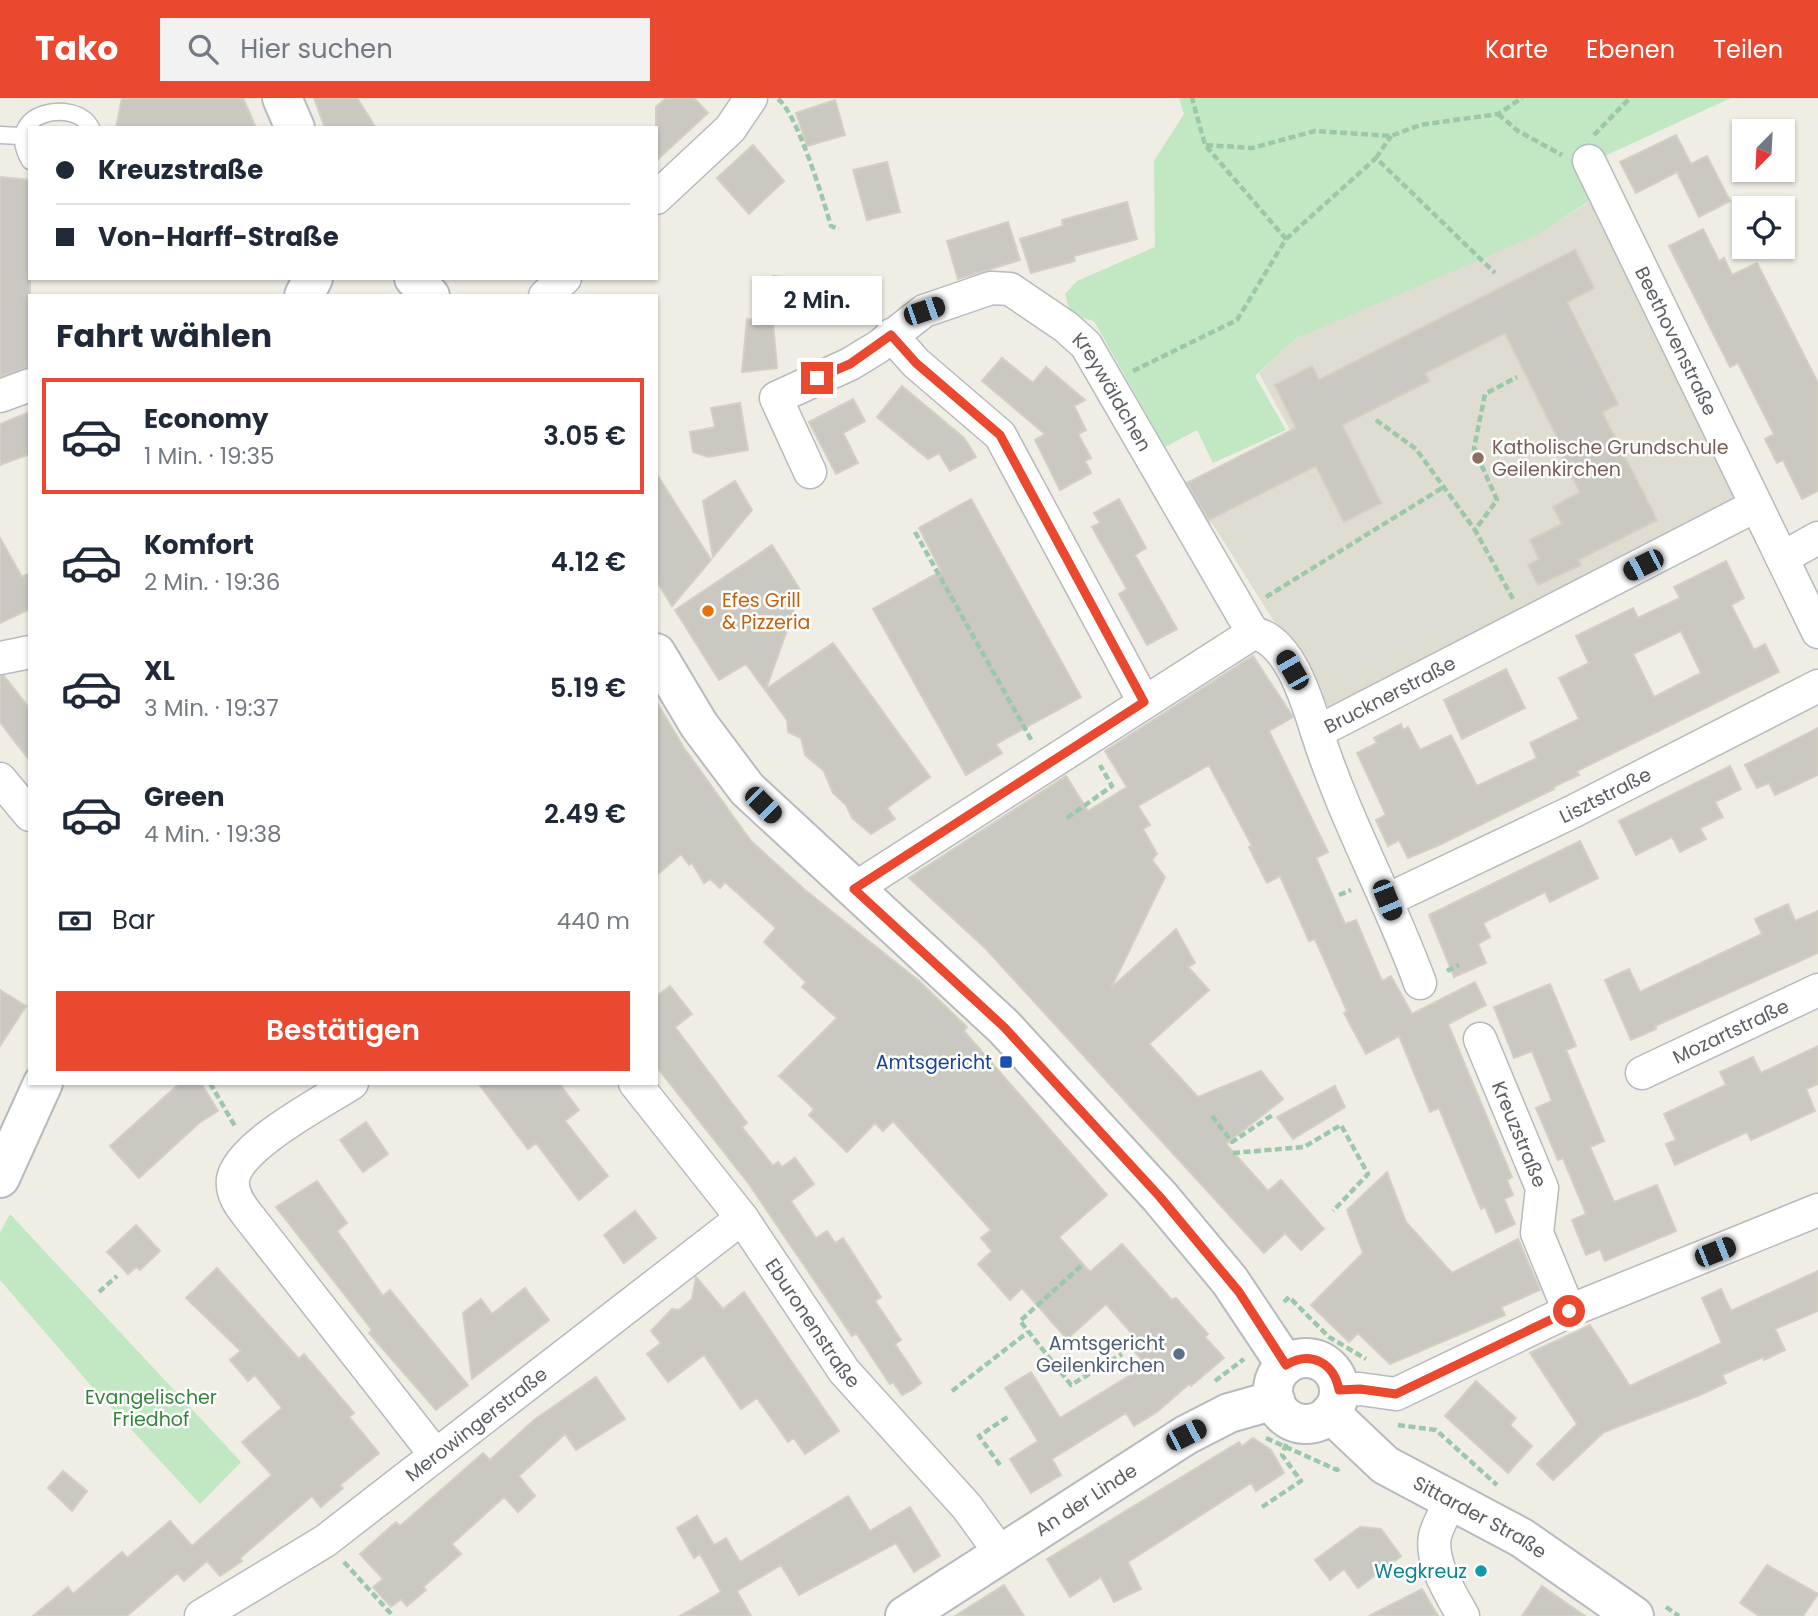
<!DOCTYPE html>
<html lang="de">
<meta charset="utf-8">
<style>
:root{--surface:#fff;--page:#f2f2f3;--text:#1f2937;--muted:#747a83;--line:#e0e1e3;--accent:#ea482f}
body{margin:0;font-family:Poppins,sans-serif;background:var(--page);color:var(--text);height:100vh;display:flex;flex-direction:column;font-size:26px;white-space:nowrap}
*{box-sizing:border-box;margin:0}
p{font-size:23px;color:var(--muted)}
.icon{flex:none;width:38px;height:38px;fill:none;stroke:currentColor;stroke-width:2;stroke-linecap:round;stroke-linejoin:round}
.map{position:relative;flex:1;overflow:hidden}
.details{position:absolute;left:28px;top:196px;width:630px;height:791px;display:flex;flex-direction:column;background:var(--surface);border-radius:0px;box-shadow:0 2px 5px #0004}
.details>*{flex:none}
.top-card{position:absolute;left:28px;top:28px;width:630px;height:154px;border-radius:0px;box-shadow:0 2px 5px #0004;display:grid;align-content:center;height:154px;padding:0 28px;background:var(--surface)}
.needle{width:46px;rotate:204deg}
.tools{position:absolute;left:1732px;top:21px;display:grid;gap:14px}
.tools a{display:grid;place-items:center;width:63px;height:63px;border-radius:0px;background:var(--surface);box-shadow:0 2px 5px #0004;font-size:35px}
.end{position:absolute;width:32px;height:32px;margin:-16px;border:9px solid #ea482f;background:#fff;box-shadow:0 0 0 4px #fff}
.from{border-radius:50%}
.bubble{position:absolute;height:49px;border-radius:0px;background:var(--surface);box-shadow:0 2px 5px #0004;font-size:23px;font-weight:600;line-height:49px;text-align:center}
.car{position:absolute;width:21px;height:42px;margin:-21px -10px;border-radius:9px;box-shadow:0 0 5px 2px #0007;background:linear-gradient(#222 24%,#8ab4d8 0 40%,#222 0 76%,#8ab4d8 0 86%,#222 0)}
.top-card b{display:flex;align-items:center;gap:24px;height:66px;font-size:26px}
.top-card b+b{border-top:2px solid var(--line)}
.top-card i{width:18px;height:18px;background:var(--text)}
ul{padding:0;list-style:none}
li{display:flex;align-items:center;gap:21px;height:116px;margin:0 14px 10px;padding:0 14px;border:4px solid transparent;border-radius:0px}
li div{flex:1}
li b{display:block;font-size:26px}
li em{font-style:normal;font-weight:600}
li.selected{border-color:var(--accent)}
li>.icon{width:63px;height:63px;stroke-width:1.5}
h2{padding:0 28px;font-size:32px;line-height:84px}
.pay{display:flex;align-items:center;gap:18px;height:77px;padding:0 28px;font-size:26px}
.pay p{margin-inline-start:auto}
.primary-button{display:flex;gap:14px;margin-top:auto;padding:14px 28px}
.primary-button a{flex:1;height:80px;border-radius:0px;background:var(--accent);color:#fff;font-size:28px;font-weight:600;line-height:80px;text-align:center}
header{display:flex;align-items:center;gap:42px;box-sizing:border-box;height:98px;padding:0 35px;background:var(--accent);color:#fff}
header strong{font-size:33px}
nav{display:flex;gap:38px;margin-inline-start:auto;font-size:24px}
.search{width:490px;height:63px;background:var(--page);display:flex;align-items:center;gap:18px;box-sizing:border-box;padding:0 24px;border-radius:0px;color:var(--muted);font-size:26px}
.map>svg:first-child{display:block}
.education{fill:#dfdcd2}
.green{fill:#c1e7c3}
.building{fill:#cac8c1;stroke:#d4cfc3;stroke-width:2;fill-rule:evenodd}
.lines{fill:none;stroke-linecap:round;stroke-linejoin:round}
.service-casing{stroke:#b7babe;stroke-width:19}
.minor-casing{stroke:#b7babe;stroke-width:35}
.tertiary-casing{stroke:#b7babe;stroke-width:42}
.path{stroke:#9ac8a9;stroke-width:4.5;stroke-dasharray:7 3.5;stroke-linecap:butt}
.service{stroke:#fff;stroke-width:16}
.minor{stroke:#fff;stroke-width:32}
.tertiary{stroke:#fff;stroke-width:38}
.route{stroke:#ea482f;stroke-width:9}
.education-dot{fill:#8d6e63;stroke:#fff;stroke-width:2.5}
.food-dot{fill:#e8710a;stroke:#fff;stroke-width:2.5}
.transit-dot{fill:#1a4fb4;stroke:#fff;stroke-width:2.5}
.service-dot{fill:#5c6f8a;stroke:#fff;stroke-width:2.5}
.culture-dot{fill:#0f9aa8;stroke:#fff;stroke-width:2.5}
.labels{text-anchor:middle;stroke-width:5;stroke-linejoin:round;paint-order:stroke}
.street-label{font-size:19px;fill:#5c6065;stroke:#fff}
.education-label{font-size:19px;fill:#785e54;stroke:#fff;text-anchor:start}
.food-label{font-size:19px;fill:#c56008;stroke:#fff;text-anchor:start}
.transit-label{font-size:19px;fill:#164399;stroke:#fff;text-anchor:end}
.service-label{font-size:19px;fill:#4e5e75;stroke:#fff;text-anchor:end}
.park-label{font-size:19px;fill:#34843c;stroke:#fff}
.culture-label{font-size:19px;fill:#0d838f;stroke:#fff;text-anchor:end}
</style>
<header>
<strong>Tako</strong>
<div class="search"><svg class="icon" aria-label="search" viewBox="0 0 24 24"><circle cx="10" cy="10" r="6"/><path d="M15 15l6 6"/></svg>Hier suchen</div>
<nav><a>Karte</a><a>Ebenen</a><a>Teilen</a></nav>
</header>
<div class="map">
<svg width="1818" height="1518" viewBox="0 0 1818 1518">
<rect width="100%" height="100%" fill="#efede4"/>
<!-- education -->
<path class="education" d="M1592,102L1743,406L1330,612L1212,425L1200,431L1179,389L1290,332L1259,275L1294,242L1367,205L1538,136Z"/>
<!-- green -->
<path class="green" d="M1179,0H1731L1609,56L1580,75L1592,101L1537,137L1295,241L1255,278L1286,332L1213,365L1197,332L1165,349L1094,223L1071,217L1065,196L1077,183L1155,149L1154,63L1184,16Z
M10,1116L241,1364L200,1406L94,1291L0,1182V1135Z"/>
<!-- building -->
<path class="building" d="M122,0H243L256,30H116Z
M314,0H357L376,30H325Z
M666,0H694L708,15L656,63V9Z
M835,2L845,37L807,48L796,15Z
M1676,37L1691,66L1707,58L1730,103L1699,119L1677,74L1636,95L1620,64Z
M753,47L784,83L749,116L717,80Z
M887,64L900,114L867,122L853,72Z
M0,79L30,82V269L0,278Z
M1127,104L1137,141L1074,158L1075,163L1031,175L1020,141L1063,128L1062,122Z
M1008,124L1020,162L958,181L947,143Z
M1703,131L1719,163L1724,160L1732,177L1757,165L1818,285V393L1802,401L1783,362L1777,365L1765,341L1774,336L1738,265L1730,269L1669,148Z
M1575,152L1594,190L1567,204L1618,306L1602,314L1657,422L1578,462L1581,467L1538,487L1528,467L1539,461L1530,442L1562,426L1553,409L1580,394L1558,351L1562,349L1505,235L1425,275L1429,283L1342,327L1381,405L1344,424L1316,368L1209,422L1187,385L1296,330L1275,287L1312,268L1319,282Z
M773,178L833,185L829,218L769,211Z
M747,221L773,224L777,270L742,274Z
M1002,260L1033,285L1046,269L1085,302L1074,308L1086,332L1078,336L1091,360L1085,363L1091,375L1060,392L1035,342L1045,336L982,283Z
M902,288L964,340L976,359L950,373L939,355L928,361L877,319Z
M853,301L865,323L843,335L858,365L836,376L809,324Z
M740,305L748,352L708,359L693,354L690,334L715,329L711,310Z
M30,314V356L0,367V326Z
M656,375L711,462L672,508L656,482Z
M735,383L752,412L713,459L703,403Z
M971,401L1081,599L996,646L1002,655L966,677L873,511L941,473L919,430Z
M1119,401L1146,450L1135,457L1177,531L1147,547L1119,496L1127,491L1092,429L1100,425L1094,415Z
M0,440L22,479L30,475V511L0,525Z
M772,447L801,493L766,591L833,545L930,679L887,710L895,721L871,736L852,720L846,707L833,695L824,673L805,657L801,640L788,634L787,622L746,566L719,582L675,512Z
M1726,463L1744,500L1731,507L1754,552L1765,546L1779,574L1577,673L1579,677L1553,689L1554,691L1437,748L1408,760L1399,742L1388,748L1376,722L1386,717L1357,655L1377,645L1374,640L1401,626L1403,632L1408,629L1420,652L1451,637L1477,688L1537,660L1530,645L1579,621L1559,580L1589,565L1576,538L1633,510L1638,520L1680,500L1674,489ZM1681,533L1701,575L1654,599L1633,556Z
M1253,558L1293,619L1269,633L1328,754L1316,760L1345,826L1356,822L1382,883L1391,878L1412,916L1475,884L1486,907L1448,926L1512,1079L1507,1082L1513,1097L1504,1101L1515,1126L1496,1135L1485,1109L1481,1111L1439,1010L1430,1014L1399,938L1366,956L1344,915L1347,913L1315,841L1309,843L1280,778L1267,785L1249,749L1252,748L1209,667L1138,708L1150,727L1143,731L1157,756L1152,762L1165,779L1111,890L1176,831L1195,865L1188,869L1209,892L1149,946L1198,999L1261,973L1283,1001L1226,1046L1268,1093L1281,1082L1324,1131L1301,1152L1285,1135L1264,1155L985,850L909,780L1066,678L1088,713L1127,689L1105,653Z
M1506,571L1525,610L1462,641L1444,602Z
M0,578H4L30,611V663L0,624Z
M656,603L684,650L751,743L805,792L919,883L967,929L964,933L1107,1097L1059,1139L1090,1174L1122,1146L1172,1202L1176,1200L1208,1236L1205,1239L1224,1260L1191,1288L1189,1286L1157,1314L1134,1328L1126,1315L1052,1361L1061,1377L1031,1395L1010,1361L1038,1343L1005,1290L1031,1274L1060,1320L1147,1267L1134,1253L1141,1246L1106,1206L1067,1241L1022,1190L1010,1202L978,1166L992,1153L981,1140L991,1132L893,1023L883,1033L875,1025L847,1054L809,1017L814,1011L779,978L837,920L802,889L806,884L764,844L776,830L725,784L720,790L710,781L704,785L692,765L689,767L681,756L656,778Z
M1818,630V677L1775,697L1769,685L1757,690L1745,667Z
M1730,668L1741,691L1715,704L1723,719L1700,730L1706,741L1680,754L1672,739L1636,757L1619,723Z
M1580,743L1598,780L1550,804L1545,794L1483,825L1490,839L1478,846L1486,865L1454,879L1429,817Z
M1788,806L1795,823L1818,813V855L1655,928L1656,931L1631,942L1605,882L1629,871L1640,894L1762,836L1755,821Z
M1550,886L1576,948L1566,952L1604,1043L1590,1049L1614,1104L1657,1087L1676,1133L1605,1163L1600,1151L1586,1157L1572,1122L1586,1116L1563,1060L1558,1062L1536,1010L1552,1003L1532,953L1514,960L1494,909Z
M670,888L692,916L675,929L747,1025L742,1029L773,1068L778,1064L782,1069L795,1060L814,1086L791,1103L816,1140L827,1133L835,1145L843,1140L881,1199L875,1203L901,1242L895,1246L921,1285L912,1292L902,1297L893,1284L890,1286L856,1235L852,1238L749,1086L656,968V899Z
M0,892L26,908L0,948Z
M1818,948V986L1806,991L1815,1013L1751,1042L1747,1034L1675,1067L1666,1046L1676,1042L1664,1016L1726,987L1720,974L1753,959L1761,975Z
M180,985H201L218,1013L199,1025L139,1080L110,1048Z
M478,985H559L579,1012L565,1023L608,1078L579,1102L536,1045L528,1051Z
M1335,988L1345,1009L1293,1041L1277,1019Z
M366,1024L388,1056L363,1074L340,1042Z
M1387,1074L1406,1124L1452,1175L1518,1141L1540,1192L1501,1209L1505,1217L1390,1266L1358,1235L1349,1244L1311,1207L1363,1155L1347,1112Z
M317,1083L347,1125L337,1133L383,1198L390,1192L468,1287L436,1312L369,1235L372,1232L276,1109Z
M635,1113L656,1140L624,1165L604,1137Z
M136,1127L160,1153L140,1172L136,1169L128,1176L107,1154Z
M217,1170L299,1261L304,1256L354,1315L349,1319L379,1355L340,1387L343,1390L321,1409L312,1398L240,1460L242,1463L220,1478L207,1463L184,1483L177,1475L127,1518H33L68,1489L73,1496L122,1454L127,1460L170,1423L192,1448L272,1377L242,1344L282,1310L255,1277L248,1283L230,1262L241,1253L186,1200Z
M1818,1173V1213L1775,1231L1785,1252L1764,1262L1763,1259L1722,1277L1726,1285L1700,1297L1604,1334L1553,1382L1537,1366L1577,1326L1530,1255L1590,1227L1630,1288L1722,1245L1702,1200L1721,1191L1731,1213Z
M696,1179L723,1211L744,1194L839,1333L805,1356L794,1340L788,1344L757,1300L741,1311L704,1257L668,1284L647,1256L661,1245L651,1233L672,1211L679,1212L692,1201Z
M525,1190L549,1222L472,1281L463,1215L481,1201L492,1216Z
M596,1279L625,1321L576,1352L565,1336L519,1378L535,1398L518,1414L504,1399L452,1446L461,1456L423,1489L426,1492L407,1508L401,1501L391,1509L373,1489L383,1481L360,1456L396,1424L400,1428L483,1355L490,1362L534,1322Z
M1476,1283L1516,1320L1510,1327L1532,1348L1508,1375L1445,1318Z
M1253,1340L1271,1352L1284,1375L1256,1393L1251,1385L1128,1464L1141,1491L1114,1504L1101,1479L1070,1499L1047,1461L1239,1344L1242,1348Z
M63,1373L87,1393L72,1413L48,1390Z
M848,1398L870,1433L910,1409L940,1458L914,1474L896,1445L799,1497L781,1467L737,1493L751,1518H680L721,1494L700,1456L694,1460L677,1430L697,1418L714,1447L726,1440L740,1464Z
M1360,1429L1381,1431L1401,1458L1358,1490L1344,1471L1330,1482L1315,1462Z
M1767,1467L1818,1496L1803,1518H1759L1740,1505Z
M1004,1487L1024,1518H955Z
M1542,1488L1585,1518H1522Z
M1422,1491L1438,1518H1369Z"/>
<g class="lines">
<defs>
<path id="service" d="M0,37L21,38
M30,63C0,12 77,0 91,30"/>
<g id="minor">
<path id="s1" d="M1589,63L1818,534"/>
<path d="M656,100L730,31L751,0"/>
<path d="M545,198L565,180"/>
<path d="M891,237L916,265L1000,337L1144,604"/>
<path d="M0,298L30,287"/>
<path id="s2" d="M810,374L776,300L850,266L878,249L924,213L991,190L1010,191L1066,229L1086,247L1253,535"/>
<path d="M1782,460L1818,440"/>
<path d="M0,560L30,554"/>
<path d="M1317,634C1344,720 1389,800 1420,885"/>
<path d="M0,681L30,717"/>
<path id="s3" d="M854,791L1253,535C1289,541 1307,602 1317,634L1755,408"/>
<path id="s4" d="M1387,802L1572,714L1818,588"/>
<path id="s5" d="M1480,941L1542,1090L1537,1135L1569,1213"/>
<path id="s6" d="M1642,975L1818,892"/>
<path d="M352,985C323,1004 239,1047 233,1081C231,1096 241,1109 250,1120L434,1355"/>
<path id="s7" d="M635,985L742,1120L844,1273L967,1409L1002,1457"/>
<path d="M1339,1292L1360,1291L1396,1296L1569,1213L1818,1112"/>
<path d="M1451,1402C1446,1413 1438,1426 1435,1438C1430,1465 1451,1496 1463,1518"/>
<path id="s8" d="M201,1518L325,1443L742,1120"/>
</g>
<g id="tertiary">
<path d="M282,0L295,30"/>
<path d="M414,180L430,198"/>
<path d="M304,198L313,180"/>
<path d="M656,555L699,627L747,691L1004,929L1160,1099L1230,1183L1286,1267"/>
<path d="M0,1080L43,985"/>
<circle cx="1306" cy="1293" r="33"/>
<path id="s9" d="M1330,1315L1385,1367L1522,1440L1634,1518"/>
<path id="s10" d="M905,1518L1186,1337L1229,1315L1275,1302"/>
</g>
</defs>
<!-- service casing -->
<use href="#service" class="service-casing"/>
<!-- minor casing -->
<use href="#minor" class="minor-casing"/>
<!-- tertiary casing -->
<use href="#tertiary" class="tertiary-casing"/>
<!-- path -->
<path class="path" d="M778,1C797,15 823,101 831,128L839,131
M1498,16L1518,33L1562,57
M1594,37L1630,0
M1206,47L1252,50L1315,33L1391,38L1420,27L1498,16L1522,0
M1376,60L1391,38
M1286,141L1376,60L1495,175
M1133,273L1237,222L1286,141L1205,47L1192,0
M1376,322L1416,351L1475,432
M915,434L1033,645
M1266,499L1442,390
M1513,501L1475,432L1497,402L1474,350L1485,296L1517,279
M1067,720L1112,688L1100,667
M1339,797L1351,792
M1447,873L1459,867
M210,985L236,1030
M1212,1018L1232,1044L1274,1016
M1233,1055L1304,1049L1341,1027L1368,1076L1333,1113
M1081,1168L1020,1223L1071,1287L1122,1256
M99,1194L117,1178
M1284,1204L1289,1199L1329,1239L1366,1261
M1215,1283L1244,1261
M952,1293L1028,1234
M1398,1327L1436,1332L1497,1387
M1266,1340L1337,1372L1340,1370
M1000,1367L979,1338L1009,1318
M1262,1409L1301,1383L1282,1357L1292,1331
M344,1464L393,1518
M1666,1509L1679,1518"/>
<!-- service -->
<use href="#service" class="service"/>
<!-- minor -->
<use href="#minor" class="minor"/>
<!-- tertiary -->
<use href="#tertiary" class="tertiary"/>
</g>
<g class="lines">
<!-- route -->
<path class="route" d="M817,280L850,266L891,237L916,265L1000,337L1144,604L854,791L1004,929L1160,1099L1239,1194L1286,1267C1311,1252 1334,1265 1339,1292L1360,1291L1396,1296L1569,1213"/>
</g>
<!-- markers -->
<circle class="education-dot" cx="1478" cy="360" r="7"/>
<circle class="food-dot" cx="708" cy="513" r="7"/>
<rect class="transit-dot" x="999" y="957" width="14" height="14" rx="3.5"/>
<circle class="service-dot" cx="1179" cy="1256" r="7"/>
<circle class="culture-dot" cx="1481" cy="1473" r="7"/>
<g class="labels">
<!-- street labels -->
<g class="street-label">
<text dy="7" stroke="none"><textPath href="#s1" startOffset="200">Beethovenstraße</textPath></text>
<text dy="7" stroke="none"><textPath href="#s2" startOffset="492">Kreywäldchen</textPath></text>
<text dy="7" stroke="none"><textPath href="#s3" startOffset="679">Brucknerstraße</textPath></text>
<text dy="7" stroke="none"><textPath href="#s4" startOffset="242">Lisztstraße</textPath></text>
<text dy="7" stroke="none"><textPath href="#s6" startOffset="98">Mozartstraße</textPath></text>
<text dy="7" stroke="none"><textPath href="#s5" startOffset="103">Kreuzstraße</textPath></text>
<text dy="7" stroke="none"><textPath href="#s7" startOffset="299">Eburonenstraße</textPath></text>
<text dy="7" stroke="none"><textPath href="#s8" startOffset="336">Merowingerstraße</textPath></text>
<text dy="7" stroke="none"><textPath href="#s10" startOffset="215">An der Linde</textPath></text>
<text dy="7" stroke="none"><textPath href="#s9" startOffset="184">Sittarder Straße</textPath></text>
</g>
<!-- education labels -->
<g class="education-label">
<text x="1492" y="356">Katholische Grundschule<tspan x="1492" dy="22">Geilenkirchen</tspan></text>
</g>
<!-- food labels -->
<g class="food-label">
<text x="722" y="509">Efes Grill<tspan x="722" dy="22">&amp; Pizzeria</tspan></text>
</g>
<!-- transit labels -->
<g class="transit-label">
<text x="992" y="971">Amtsgericht</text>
</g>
<!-- service labels -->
<g class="service-label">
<text x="1165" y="1252">Amtsgericht<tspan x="1165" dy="22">Geilenkirchen</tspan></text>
</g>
<!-- park labels -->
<g class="park-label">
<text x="151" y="1306">Evangelischer<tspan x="151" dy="22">Friedhof</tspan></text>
</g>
<!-- culture labels -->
<g class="culture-label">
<text x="1467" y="1480">Wegkreuz</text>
</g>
</g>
</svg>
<div class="tools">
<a><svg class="needle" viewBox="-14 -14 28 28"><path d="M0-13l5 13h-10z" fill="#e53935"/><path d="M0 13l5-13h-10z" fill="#747a83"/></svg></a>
<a><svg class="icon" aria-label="locate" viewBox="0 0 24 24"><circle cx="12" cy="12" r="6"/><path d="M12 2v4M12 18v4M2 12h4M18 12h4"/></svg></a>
</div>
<i class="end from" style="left:1569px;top:1213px"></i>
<i class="end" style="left:817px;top:280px"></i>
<div class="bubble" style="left:752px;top:178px;width:130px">2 Min.</div>
<i class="car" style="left:924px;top:213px;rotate:71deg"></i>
<i class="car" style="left:1643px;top:467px;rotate:243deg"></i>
<i class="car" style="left:1292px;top:572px;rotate:330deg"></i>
<i class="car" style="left:763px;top:707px;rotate:135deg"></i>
<i class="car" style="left:1387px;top:802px;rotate:158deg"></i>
<i class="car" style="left:1715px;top:1154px;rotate:68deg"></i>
<i class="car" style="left:1186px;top:1337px;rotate:63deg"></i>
<div class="top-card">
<b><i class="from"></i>Kreuzstraße</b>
<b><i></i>Von-Harff-Straße</b>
</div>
<section class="details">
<h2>Fahrt wählen</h2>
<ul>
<li class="selected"><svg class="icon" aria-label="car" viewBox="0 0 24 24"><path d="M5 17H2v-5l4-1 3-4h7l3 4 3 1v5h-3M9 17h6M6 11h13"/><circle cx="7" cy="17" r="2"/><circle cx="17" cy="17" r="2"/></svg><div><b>Economy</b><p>1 Min. · 19:35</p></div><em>3.05 €</em></li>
<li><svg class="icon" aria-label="car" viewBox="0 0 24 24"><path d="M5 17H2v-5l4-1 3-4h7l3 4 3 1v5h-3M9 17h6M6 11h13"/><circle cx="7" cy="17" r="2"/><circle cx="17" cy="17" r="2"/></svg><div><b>Komfort</b><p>2 Min. · 19:36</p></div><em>4.12 €</em></li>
<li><svg class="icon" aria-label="car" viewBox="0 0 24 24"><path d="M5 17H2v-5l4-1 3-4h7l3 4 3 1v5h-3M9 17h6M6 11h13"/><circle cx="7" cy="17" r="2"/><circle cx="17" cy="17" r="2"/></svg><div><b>XL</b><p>3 Min. · 19:37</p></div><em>5.19 €</em></li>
<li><svg class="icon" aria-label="car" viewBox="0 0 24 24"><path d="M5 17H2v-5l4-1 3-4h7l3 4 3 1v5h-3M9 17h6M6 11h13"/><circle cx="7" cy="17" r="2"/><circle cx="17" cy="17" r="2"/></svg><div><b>Green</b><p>4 Min. · 19:38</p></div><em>2.49 €</em></li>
</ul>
<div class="pay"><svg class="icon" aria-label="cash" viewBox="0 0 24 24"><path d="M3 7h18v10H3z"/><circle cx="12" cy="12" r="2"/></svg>Bar<p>440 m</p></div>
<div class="primary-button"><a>Bestätigen</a></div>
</section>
</div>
